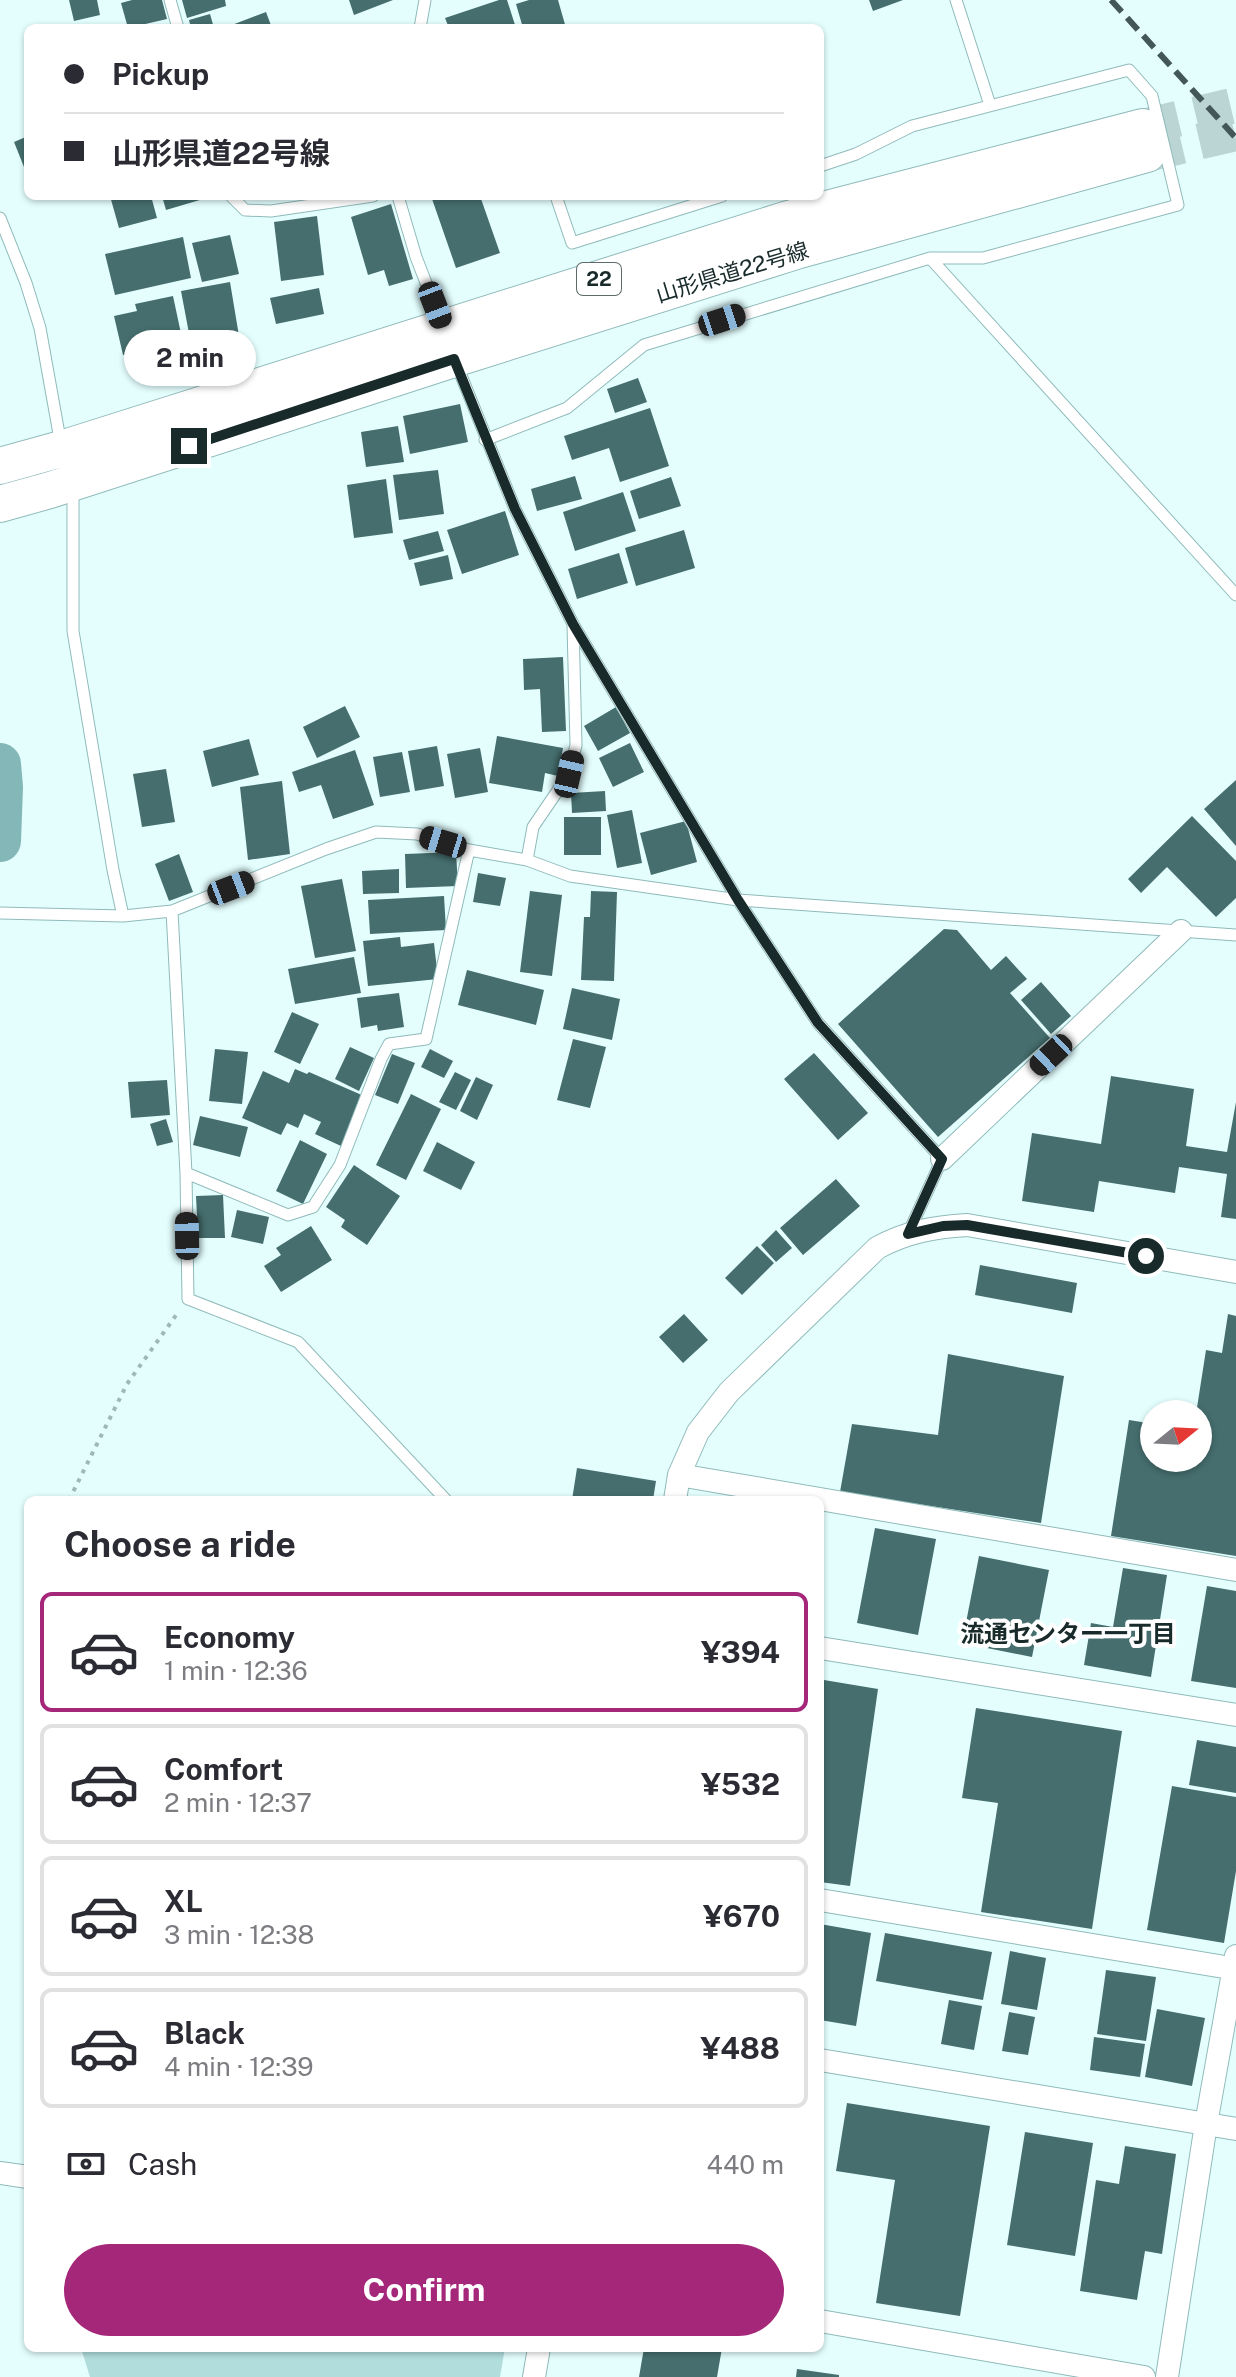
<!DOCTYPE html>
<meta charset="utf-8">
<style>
:root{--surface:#fff;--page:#f2f2f3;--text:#2b2b33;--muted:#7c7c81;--line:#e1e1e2;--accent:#a52779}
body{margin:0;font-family:"Public Sans","Noto Sans JP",sans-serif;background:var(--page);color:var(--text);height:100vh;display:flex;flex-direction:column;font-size:30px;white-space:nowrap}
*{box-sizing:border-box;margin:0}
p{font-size:26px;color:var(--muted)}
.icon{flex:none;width:44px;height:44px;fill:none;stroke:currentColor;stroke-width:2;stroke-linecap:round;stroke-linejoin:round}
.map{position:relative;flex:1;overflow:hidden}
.panel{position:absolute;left:24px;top:1496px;width:800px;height:856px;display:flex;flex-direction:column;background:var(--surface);border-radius:12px;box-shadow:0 2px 6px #0004}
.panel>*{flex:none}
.banner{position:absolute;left:24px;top:24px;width:800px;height:176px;border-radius:12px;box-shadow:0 2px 6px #0004;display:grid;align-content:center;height:176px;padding:0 40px;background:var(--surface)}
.needle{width:52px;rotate:72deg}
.tools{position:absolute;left:1140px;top:1400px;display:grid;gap:16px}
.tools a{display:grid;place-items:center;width:72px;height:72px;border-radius:50%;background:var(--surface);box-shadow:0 2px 6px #0004;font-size:40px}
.end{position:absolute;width:36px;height:36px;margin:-18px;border:10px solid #192a2a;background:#fff;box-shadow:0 0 0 4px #fff}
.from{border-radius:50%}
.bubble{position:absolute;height:56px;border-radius:28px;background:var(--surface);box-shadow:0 2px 6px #0004;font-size:26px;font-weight:700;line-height:56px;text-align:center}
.car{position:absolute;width:24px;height:48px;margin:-24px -12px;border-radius:10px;box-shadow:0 0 6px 2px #0007;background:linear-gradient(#222 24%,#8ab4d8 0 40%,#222 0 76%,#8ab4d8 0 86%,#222 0)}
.banner b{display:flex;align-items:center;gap:28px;height:76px;font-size:30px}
.banner b+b{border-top:2px solid var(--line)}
.banner i{width:20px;height:20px;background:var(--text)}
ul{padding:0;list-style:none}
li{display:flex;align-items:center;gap:24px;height:120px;margin:0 16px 12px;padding:0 24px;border:4px solid var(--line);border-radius:12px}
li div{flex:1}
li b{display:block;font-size:30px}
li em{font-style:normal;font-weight:700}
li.selected{border-color:var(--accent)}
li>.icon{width:72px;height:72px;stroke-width:1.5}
h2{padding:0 40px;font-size:36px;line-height:96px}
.pay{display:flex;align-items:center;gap:20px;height:88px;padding:0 40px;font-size:30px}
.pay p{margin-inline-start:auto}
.primary-button{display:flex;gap:16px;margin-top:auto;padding:16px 40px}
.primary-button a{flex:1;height:92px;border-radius:48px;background:var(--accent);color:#fff;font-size:32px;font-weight:700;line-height:92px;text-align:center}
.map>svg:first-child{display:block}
.green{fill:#b1dedd}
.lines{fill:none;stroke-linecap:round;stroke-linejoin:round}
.river{stroke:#84b7b7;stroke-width:42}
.building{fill:#466e6e}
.primary-tunnel{stroke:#bbd4d4;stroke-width:36;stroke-dasharray:36 18;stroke-linecap:butt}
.lane-casing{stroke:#90baba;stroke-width:13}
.street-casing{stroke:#90baba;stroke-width:24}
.primary-casing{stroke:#90baba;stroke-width:38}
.path{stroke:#a0b7b7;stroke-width:4;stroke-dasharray:4 6;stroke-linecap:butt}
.lane{stroke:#fff;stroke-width:11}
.street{stroke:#fff;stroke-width:22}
.primary{stroke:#fff;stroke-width:36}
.rail{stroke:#445757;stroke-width:6;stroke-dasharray:16 8;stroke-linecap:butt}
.route{stroke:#192a2a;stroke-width:10}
.labels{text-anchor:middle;stroke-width:8;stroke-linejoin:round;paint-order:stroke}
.shield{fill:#fff;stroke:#5e6a6a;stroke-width:2}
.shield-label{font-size:20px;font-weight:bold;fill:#192a2a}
.street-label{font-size:22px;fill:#192a2a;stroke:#fff}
.neighbourhood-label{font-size:24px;font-weight:bold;fill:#192a2a;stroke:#fff}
</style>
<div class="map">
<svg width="1236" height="2377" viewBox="0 0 1236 2377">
<rect width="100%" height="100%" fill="#e4fefe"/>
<!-- green -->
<path class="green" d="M81,2348H505L500,2377H90Z"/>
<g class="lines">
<!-- river -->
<path class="river" d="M0,764L2,787L0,841"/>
</g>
<!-- building -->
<path class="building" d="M69,0H97L100,15L74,21Z
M132,0H162L167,19L128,28L121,3Z
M182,0H225L226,6L187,18Z
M349,0H393L354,15Z
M499,0H507L516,28H449L445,18Z
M529,0H558L566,28H523L516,4Z
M869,0H903L873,11Z
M266,12L272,28H224Z
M210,14L214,28H191L189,20Z
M28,136V177L14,142Z
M110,196H151L157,218L119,228Z
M162,196H210V197L166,210Z
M431,196H480L500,253L456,268Z
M391,204L413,279L389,286L384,270L368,275L351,217Z
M317,216L324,275L281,281L274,222Z
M230,235L239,274L202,282L192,243Z
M183,237L191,278L115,295L105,254Z
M230,282L239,336L191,344L181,291Z
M319,288L324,314L276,324L270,298Z
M173,296L183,343L123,355L114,316L137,311L135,304Z
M638,378L647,402L615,413L607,389Z
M460,404L468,442L410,454L403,416Z
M650,408L669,466L620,482L609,448L572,460L564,436Z
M398,426L404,462L366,467L361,432Z
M438,470L444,514L399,520L393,475Z
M575,476L582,499L537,511L531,489Z
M671,477L681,506L639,519L630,491Z
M386,479L393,533L354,538L347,485Z
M623,492L636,531L575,551L563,512Z
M505,511L519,555L462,574L447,530Z
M684,530L695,568L636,586L625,548Z
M438,531L444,551L409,560L403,540Z
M619,553L628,583L577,599L568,569Z
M448,555L453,579L420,586L414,563Z
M563,657L566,731L542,732L540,689L524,690L523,659Z
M345,706L360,737L317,758L303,727Z
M616,707L630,733L598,751L584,726Z
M497,736L563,748L558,776L545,773L542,792L489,783Z
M249,739L259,775L212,787L203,751Z
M630,743L644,772L613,787L599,758Z
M437,746L444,786L415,791L408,751Z
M480,748L488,792L455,798L447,754Z
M355,750L374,805L333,819L321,785L299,792L292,772Z
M402,752L410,792L380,797L373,757Z
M166,769L175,822L142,827L133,774Z
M1236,780V846L1204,809Z
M282,781L290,854L248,860L240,787Z
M605,791L606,811L572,813L571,793Z
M632,810L642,863L617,868L607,815Z
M1192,816L1236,861V898L1216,917L1167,867L1141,893L1128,879Z
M564,817H601V855H564Z
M686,821L697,862L651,875L640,833Z
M456,852L458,886L406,888L405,854Z
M179,854L193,892L169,901L155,864Z
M399,869V893L363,894L362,871Z
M478,873L506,878L500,906L473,902Z
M342,879L356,951L315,958L301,886Z
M530,891L562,895L552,976L520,972Z
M591,891L617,892L614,981L581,980L584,917H590Z
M444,896L446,930L370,934L368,900Z
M944,929L957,930L991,970L1006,956L1027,979L1010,993L1050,1038L938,1137L838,1024Z
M400,937L401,947L434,943L438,979L368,986L363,941Z
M354,957L361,993L295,1004L288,969Z
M467,970L544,990L536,1025L458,1005Z
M1041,982L1071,1016L1051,1034L1021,1000Z
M572,988L620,999L612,1040L563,1029Z
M399,993L404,1027L378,1031L377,1025L361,1028L357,998Z
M292,1012L319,1024L300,1064L274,1052Z
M573,1039L606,1047L590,1108L557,1100Z
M350,1047L374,1058L359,1091L335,1079Z
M215,1049L248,1052L242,1104L209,1101Z
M430,1049L453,1061L444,1078L421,1067Z
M814,1053L868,1113L838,1140L784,1079Z
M392,1054L415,1063L398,1104L375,1095Z
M295,1069L307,1074L309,1072L364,1096L341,1146L315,1134L321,1122L304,1114L298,1128L287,1123L281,1135L242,1118L263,1071L289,1083Z
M455,1072L471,1080L456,1110L439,1102Z
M1111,1076L1194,1089L1186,1146L1227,1152L1236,1102V1219L1221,1217L1227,1174L1179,1167L1175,1193L1099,1181L1094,1212L1022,1201L1032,1133L1101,1144Z
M476,1077L493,1085L477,1120L460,1111Z
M167,1080L170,1115L131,1118L128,1082Z
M411,1094L441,1109L406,1180L376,1165Z
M200,1116L248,1127L240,1157L193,1145Z
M166,1119L173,1142L157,1146L150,1124Z
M300,1140L327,1154L303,1204L276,1191Z
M437,1142L475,1162L461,1190L423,1171Z
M354,1165L400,1196L367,1245L341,1227L345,1220L326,1207Z
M836,1179L860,1206L803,1255L780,1228Z
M223,1195L225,1238H198L196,1196Z
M237,1210L269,1217L263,1244L231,1237Z
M311,1226L332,1260L281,1292L264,1266L281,1255L276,1248Z
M776,1230L792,1248L776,1262L761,1245Z
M757,1246L774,1263L742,1295L725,1278Z
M980,1265L1077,1283L1072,1313L975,1295Z
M684,1314L708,1340L683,1363L659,1337Z
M1228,1314L1236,1316V1556L1111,1536L1129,1420L1154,1424V1458H1198L1196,1414L1206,1350L1222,1353Z
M948,1354L1064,1376L1041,1523L840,1492L852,1424L938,1435Z
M577,1468L656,1481L653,1500H572Z
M875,1528L936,1539L918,1635L857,1623Z
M979,1556L1049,1570L1032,1657L962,1643Z
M1123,1568L1167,1575L1151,1677L1084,1665L1091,1623L1113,1627Z
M1207,1586L1236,1591V1688L1191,1681Z
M824,1680L878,1689L850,1886L820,1882V1709Z
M976,1708L1122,1731L1092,1929L981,1912L998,1803L962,1798Z
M1197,1740L1236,1747V1793L1189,1785Z
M1172,1786L1236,1797V1871L1224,1943L1147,1930Z
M820,1924L871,1933L856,2026L820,2020Z
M885,1933L992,1952L983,2000L876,1981Z
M1010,1951L1046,1958L1037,2010L1001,2004Z
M1106,1970L1156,1977L1146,2041L1097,2034Z
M949,2000L982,2006L974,2050L941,2044Z
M1157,2009L1205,2018L1192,2086L1145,2077Z
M1009,2012L1035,2017L1028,2055L1002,2051Z
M1094,2037L1145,2044L1140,2077L1090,2070Z
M847,2103L990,2126L960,2316L876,2303L895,2180L836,2171Z
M1025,2132L1093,2143L1075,2256L1007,2245Z
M1125,2146L1176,2154L1162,2254L1145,2251L1137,2300L1080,2291L1096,2180L1119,2184Z
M644,2348H722L717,2377H639Z
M797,2369L839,2375V2377H796Z"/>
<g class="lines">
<!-- primary-tunnel -->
<path class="primary-tunnel" d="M1143,127L1236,105
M1147,154L1236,133"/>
<defs>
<path id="lane" d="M170,0L178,28
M956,0L990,105
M420,28L425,0
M231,196L245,210L271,211L373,196
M398,196L416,257L442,324
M556,196L572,243L722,196
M0,218L26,283L40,328L61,445
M930,258L1236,595
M456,363L515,509L573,624L738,900L818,1023L942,1159L908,1234
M485,440L567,408L644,345L930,258H983L1178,205L1152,96L1129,70L912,126L856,154L820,166
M73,489V631L113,870L123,916
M527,860L533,827L569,774L576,745L573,625
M172,911L186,1173L188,1299L298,1342L446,1500
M0,913L123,916L172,911L326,849L376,832L417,834L469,850L527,860L570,876L738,900L1236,935
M186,1173L288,1215L313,1207L340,1165L381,1059L389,1044L426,1039L469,850"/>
<path id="street" d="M942,1159L1181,931
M679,1475L1236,1570
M675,1500L679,1475L698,1432L729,1392L877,1248C906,1232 934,1227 967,1225L1236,1272
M820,1648L1236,1715
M820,1900L1236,1969
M820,2060L1236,2129
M0,2173L28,2177
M820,2321L1144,2377
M534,2377L539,2348
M1167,2377L1206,2124L1236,1956"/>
<path id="primary" d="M0,466L61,449L785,220L1143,127
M0,504L50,490L454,359L796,251L1147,154"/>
</defs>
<!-- lane casing -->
<use href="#lane" class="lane-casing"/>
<!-- street casing -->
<use href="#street" class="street-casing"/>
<!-- primary casing -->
<use href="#primary" class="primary-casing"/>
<!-- path -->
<path class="path" d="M69,1500L127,1384L179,1311"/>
<!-- lane -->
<use href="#lane" class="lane"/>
<!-- street -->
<use href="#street" class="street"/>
<!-- primary -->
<use href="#primary" class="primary"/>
<!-- rail -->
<path class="rail" d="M1111,0L1236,138"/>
</g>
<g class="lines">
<!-- route -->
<path class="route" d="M189,446L454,359L515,509L573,624L738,900L818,1023L942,1159L908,1234L943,1226L967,1225L1146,1256"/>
</g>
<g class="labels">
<!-- shield labels -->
<rect class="shield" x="577" y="263" width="44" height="32" rx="6"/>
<g class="shield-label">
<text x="599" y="286">22</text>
</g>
<!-- street labels -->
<g class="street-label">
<text transform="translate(732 272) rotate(-17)" y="8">山形県道22号線</text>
</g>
<!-- neighbourhood labels -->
<g class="neighbourhood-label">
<text x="1068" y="1642">流通センター一丁目</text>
</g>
</g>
</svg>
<div class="tools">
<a><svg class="needle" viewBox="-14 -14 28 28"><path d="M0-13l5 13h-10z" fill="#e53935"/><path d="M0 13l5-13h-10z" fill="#7c7c81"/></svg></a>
</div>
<i class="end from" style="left:1146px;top:1256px"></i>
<i class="end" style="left:189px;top:446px"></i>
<div class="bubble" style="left:124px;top:330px;width:132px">2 min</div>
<i class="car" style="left:435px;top:305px;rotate:159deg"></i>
<i class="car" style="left:722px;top:320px;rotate:72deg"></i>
<i class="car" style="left:569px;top:774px;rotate:13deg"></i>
<i class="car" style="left:443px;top:842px;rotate:287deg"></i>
<i class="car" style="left:231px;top:888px;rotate:69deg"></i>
<i class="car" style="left:1051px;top:1055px;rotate:227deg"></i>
<i class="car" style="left:187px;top:1236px;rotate:359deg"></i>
<div class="banner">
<b><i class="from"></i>Pickup</b>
<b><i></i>山形県道22号線</b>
</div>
<section class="panel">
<h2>Choose a ride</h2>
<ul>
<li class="selected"><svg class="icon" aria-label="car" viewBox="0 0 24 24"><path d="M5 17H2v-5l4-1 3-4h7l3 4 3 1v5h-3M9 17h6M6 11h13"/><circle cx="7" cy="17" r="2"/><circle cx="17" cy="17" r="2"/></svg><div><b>Economy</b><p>1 min · 12:36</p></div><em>¥394</em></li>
<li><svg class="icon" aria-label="car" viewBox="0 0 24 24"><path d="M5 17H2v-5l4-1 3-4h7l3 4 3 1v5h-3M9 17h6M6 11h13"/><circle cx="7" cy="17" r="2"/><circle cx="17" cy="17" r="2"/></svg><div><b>Comfort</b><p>2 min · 12:37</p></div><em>¥532</em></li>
<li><svg class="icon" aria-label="car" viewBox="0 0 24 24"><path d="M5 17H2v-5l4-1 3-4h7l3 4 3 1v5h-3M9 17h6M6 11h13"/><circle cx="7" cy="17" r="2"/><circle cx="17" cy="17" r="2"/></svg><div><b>XL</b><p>3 min · 12:38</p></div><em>¥670</em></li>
<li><svg class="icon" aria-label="car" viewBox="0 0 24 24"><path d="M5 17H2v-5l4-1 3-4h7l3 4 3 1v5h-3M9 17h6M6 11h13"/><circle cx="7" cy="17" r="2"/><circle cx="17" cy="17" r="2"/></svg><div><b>Black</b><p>4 min · 12:39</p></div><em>¥488</em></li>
</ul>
<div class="pay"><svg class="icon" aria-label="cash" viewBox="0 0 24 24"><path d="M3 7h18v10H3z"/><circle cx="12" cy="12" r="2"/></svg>Cash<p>440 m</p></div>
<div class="primary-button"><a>Confirm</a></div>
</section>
</div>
